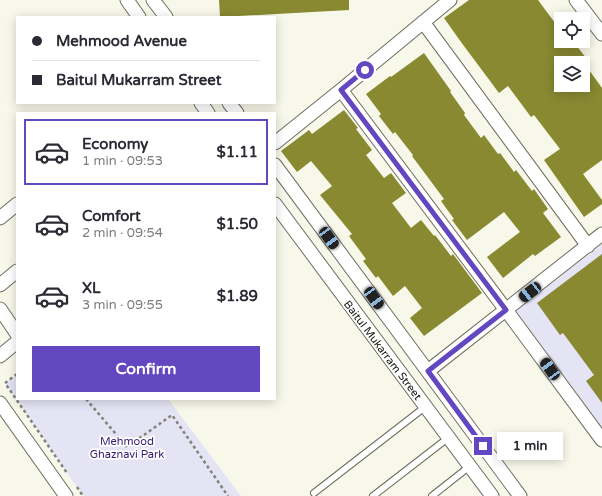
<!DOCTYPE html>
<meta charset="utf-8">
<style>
:root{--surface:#fff;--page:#f2f2f3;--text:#2b2b33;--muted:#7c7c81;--line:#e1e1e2;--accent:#6247c0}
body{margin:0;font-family:"Varela Round",sans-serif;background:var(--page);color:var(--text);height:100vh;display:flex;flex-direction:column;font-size:15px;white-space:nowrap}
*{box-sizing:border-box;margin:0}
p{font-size:13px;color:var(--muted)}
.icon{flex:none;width:22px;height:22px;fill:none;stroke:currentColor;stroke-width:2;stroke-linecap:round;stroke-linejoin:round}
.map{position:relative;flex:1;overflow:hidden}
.sheet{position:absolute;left:16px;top:112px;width:260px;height:288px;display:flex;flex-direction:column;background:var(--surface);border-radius:0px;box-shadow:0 2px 10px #0003}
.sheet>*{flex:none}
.hud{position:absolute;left:16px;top:16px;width:260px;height:88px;border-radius:0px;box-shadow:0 2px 10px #0003;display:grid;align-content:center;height:88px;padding:0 16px;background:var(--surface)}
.fabs{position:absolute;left:554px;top:12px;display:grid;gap:8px}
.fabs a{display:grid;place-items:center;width:36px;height:36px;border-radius:0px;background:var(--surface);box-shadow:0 2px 10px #0003;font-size:20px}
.end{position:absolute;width:18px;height:18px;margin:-9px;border:5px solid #6247c0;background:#fff;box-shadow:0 0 0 2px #fff}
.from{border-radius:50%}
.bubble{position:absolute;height:28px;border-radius:0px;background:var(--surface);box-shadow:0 2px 10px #0003;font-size:13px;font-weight:700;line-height:28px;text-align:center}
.car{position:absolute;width:12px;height:24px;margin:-12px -6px;border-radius:5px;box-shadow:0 0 3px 1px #0007;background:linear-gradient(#222 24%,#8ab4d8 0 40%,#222 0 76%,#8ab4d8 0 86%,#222 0)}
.hud b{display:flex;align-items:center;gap:14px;height:38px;font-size:15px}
.hud b+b{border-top:1px solid var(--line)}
.hud i{width:10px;height:10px;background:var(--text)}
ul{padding:7px 0 0;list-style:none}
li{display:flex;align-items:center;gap:12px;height:66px;margin:0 8px 6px;padding:0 8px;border:2px solid transparent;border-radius:0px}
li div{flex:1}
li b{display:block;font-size:15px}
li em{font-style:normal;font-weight:700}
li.selected{border-color:var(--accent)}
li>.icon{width:36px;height:36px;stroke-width:1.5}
.cta{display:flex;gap:8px;margin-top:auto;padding:8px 16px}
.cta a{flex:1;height:46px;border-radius:0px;background:var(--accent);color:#fff;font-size:16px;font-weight:700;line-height:46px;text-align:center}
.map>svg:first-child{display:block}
.green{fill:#e5e4f5}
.building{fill:#888931;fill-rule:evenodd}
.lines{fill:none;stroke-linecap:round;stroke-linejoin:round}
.lane-casing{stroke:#6d6d60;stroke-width:8}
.street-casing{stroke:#6d6d60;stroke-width:15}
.path{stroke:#818278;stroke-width:2.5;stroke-dasharray:3 3;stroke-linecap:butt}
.lane{stroke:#fff;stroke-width:6}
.street{stroke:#fff;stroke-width:13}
.route{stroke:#6247c0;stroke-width:5}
.labels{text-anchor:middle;stroke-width:3.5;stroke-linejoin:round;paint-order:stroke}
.street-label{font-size:11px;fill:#151610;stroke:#fff}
.park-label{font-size:11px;fill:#321a72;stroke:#fff}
</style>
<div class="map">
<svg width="602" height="496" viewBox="0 0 602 496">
<rect width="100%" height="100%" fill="#f7f8e9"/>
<!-- green -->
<path class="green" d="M602,244V427L516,311Z
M17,374V399H168L241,496H83L5,383Z"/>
<!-- building -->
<path class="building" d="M219,0H349V10L220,17Z
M469,0H538L561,31V41H569L573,47L576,45L590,63H584L602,88V160L583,174L602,200V204L584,217L544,160L560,149L534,115L531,117L508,86L499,93L461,42L444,18ZM561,63H583V85H561Z
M424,53L451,91L450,92L465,113L464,115L481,138L484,135L498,154L500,153L514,172L516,170L532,191L534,189L548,209L543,213L561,237L535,256L533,254L503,278L487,257L520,232L504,212L467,240L452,220L454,219L441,201L444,199L412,156L413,155L395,132L393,134L379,116L381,114L366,94L390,76L391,77Z
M344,110L358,128L356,129L372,150L366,155L384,178L391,173L406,193L392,203L411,228L421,220L434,236L435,235L451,256L453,254L482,293L424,336L410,318L422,308L405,286L393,296L378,276L376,278L363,261L366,259L349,236L352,234L320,195L332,186L311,161L297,172L281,151L309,130L312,134Z
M602,254V403L586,381L594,375L563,333L560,335L537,303Z"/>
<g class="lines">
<defs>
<path id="lane" d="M314,493L425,407
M373,496L448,438
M432,496L470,466"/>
<path id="street" d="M127,0L139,17
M153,0L166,17
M576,0L602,34
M423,22L588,246
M341,90L506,310L602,440
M201,103L208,113
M229,103L237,113
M275,143L341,90L450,0
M275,165L520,496
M275,204L492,496
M0,218L17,204
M0,285L17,271
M0,309L17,334
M0,356L17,342
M428,371L602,234
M0,403L66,496"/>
</defs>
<!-- lane casing -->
<use href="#lane" class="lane-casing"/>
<!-- street casing -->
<use href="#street" class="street-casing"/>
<!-- path -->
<path class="path" d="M17,374L5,383L67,473
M86,399L127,447L172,415L228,496
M77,487L83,496"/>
<!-- lane -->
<use href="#lane" class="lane"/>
<!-- street -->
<use href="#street" class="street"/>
</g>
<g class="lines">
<!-- route -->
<path class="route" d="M365,70L341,90L506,310L428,371L483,446"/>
</g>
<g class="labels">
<!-- street labels -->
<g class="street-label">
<text transform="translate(383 350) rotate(53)" y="4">Baitul Mukarram Street</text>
</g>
<!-- park labels -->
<g class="park-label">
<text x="127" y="445">Mehmood<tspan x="127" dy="13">Ghaznavi Park</tspan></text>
</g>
</g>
</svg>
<div class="fabs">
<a><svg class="icon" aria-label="locate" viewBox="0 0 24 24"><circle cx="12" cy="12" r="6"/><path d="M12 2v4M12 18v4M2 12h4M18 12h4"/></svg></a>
<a><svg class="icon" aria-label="layers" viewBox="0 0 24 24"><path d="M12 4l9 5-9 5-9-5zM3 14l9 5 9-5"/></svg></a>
</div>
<i class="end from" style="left:365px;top:70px"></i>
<i class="end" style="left:483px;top:446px"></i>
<div class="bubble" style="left:497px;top:432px;width:66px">1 min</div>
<i class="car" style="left:329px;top:238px;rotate:144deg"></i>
<i class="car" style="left:530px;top:292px;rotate:232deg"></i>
<i class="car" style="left:374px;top:298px;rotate:144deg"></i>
<i class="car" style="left:550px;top:369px;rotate:324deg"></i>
<div class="hud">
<b><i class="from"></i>Mehmood Avenue</b>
<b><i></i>Baitul Mukarram Street</b>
</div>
<section class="sheet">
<ul>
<li class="selected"><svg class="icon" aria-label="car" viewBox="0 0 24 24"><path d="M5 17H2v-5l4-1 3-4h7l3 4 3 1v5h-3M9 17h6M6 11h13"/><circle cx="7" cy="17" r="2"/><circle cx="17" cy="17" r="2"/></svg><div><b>Economy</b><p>1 min · 09:53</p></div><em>$1.11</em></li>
<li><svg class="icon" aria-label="car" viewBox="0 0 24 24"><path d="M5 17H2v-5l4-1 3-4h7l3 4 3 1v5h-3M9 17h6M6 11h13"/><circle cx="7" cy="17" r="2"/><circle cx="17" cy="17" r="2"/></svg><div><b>Comfort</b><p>2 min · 09:54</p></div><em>$1.50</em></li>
<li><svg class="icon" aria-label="car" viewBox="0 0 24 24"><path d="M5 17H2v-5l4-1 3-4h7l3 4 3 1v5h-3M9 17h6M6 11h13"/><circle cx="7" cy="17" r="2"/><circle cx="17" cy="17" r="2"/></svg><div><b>XL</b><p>3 min · 09:55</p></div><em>$1.89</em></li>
</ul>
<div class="cta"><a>Confirm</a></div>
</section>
</div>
